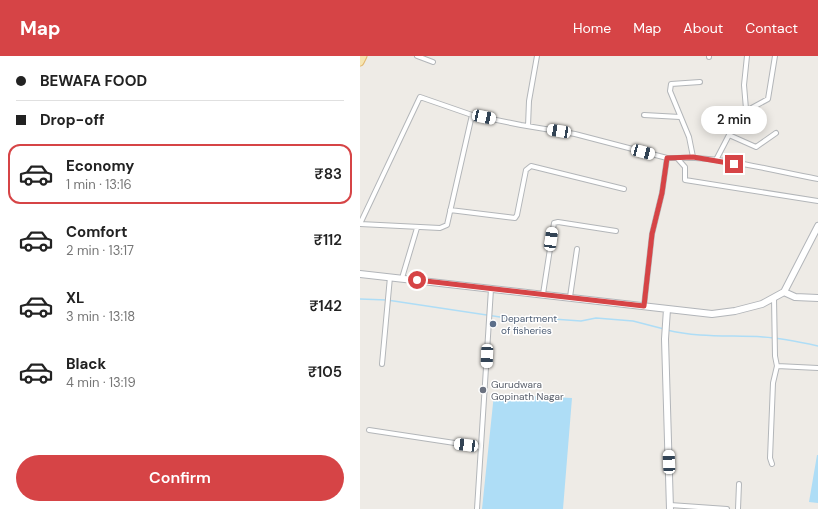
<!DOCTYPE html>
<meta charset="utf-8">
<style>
:root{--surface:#fff;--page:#f2f2f2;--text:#222;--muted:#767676;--line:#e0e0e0;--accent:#d64446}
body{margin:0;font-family:"DM Sans",sans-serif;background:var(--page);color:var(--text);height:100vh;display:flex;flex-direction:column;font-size:15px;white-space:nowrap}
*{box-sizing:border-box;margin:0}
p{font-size:13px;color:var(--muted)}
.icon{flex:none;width:22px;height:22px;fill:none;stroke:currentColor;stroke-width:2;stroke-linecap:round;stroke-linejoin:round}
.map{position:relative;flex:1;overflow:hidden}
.side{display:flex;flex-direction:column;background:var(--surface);width:360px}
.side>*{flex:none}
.guide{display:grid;align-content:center;height:88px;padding:0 16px;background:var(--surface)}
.end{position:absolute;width:18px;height:18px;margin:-9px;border:5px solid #d64446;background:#fff;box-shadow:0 0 0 2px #fff}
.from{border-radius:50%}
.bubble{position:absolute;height:28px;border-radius:14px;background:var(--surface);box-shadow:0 2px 10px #0003;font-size:13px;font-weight:600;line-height:28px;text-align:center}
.car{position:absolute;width:12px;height:24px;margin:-12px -6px;border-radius:5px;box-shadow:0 0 3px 1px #0007;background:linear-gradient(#fff 24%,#345 0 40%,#fff 0 76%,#345 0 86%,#fff 0)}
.guide b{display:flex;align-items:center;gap:14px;height:38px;font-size:15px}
.guide b+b{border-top:1px solid var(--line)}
.guide i{width:10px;height:10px;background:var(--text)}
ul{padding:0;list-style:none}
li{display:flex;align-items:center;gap:12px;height:60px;margin:0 8px 6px;padding:0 8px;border:2px solid transparent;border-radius:12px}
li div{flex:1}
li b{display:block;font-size:15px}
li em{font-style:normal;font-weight:600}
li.selected{border-color:var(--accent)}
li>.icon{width:36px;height:36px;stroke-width:1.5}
.action{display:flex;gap:8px;margin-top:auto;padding:8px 16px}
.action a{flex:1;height:46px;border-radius:24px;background:var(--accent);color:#fff;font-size:16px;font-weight:600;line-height:46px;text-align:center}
header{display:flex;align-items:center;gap:24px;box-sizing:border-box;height:56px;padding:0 20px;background:var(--accent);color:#fff}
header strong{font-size:19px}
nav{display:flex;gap:22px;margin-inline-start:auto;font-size:14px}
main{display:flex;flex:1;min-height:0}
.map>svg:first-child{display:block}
.water{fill:#aeddf6}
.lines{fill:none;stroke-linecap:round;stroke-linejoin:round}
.stream{stroke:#aeddf6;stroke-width:1.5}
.street-casing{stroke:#b3b6b9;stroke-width:6}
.secondary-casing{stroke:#b2b5b9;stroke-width:8}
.primary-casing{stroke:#e2b66b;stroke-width:9}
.street{stroke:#fff;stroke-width:4}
.secondary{stroke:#fff;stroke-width:6}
.primary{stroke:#f6e5b3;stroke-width:7}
.route{stroke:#d64446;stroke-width:5}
.service-dot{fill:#5c6f8a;stroke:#fff;stroke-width:1.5}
.worship-dot{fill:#6b7280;stroke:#fff;stroke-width:1.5}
.labels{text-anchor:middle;stroke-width:3;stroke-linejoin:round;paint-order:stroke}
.service-label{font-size:10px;fill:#4e5e75;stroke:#fff;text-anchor:start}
.worship-label{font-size:10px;fill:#5b616d;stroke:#fff;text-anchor:start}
</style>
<header>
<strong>Map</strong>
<nav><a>Home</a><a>Map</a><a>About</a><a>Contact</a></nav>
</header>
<main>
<section class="side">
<div class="guide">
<b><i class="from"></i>BEWAFA FOOD</b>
<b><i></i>Drop-off</b>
</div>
<ul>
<li class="selected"><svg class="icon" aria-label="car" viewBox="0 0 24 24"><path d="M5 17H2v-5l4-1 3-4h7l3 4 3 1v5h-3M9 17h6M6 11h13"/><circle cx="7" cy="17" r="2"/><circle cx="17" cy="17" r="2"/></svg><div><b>Economy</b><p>1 min · 13:16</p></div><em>₹83</em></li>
<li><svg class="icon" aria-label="car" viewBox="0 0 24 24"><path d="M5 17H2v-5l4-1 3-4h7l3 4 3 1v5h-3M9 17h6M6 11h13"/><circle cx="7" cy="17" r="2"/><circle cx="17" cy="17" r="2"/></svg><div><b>Comfort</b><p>2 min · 13:17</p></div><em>₹112</em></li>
<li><svg class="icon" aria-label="car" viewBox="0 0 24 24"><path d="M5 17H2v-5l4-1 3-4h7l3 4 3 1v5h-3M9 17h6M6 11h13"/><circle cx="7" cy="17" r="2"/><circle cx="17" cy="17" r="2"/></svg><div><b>XL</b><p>3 min · 13:18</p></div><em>₹142</em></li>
<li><svg class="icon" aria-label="car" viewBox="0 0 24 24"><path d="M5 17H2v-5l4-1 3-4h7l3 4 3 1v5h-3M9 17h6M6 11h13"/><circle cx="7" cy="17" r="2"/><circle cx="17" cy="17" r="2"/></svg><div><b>Black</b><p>4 min · 13:19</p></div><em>₹105</em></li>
</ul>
<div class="action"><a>Confirm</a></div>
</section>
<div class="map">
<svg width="458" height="453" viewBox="0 0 458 453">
<rect width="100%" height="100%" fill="#eeebe6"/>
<!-- water -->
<path class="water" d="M134,338L212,342L203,453H122Z
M457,399H458V447L449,446Z"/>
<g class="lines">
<!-- stream -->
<path class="stream" d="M0,243L27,244L154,263L179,262L221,265L236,262L273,265L304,273
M307,274C339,282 371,279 403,281C421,282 440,286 458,290"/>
<defs>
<path id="street" d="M57,0L73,6
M387,0L384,29L386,53L388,54L408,43L415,0
M349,1V0
M284,59L320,61
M168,70L169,45L177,0
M333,101L329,81L310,35L311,28L340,26
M317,102C362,100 413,115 458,123
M356,104L369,79L396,91L416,77
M90,154L155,162L157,159L166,114L171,110L264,133
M0,168L80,172L87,169L112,59L161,69L215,78L307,102H317L325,111V124L458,145
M0,168L60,41L112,59
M42,222L57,172
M183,238L194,167L198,166L256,175
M210,241L217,193
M414,242L415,300L417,310L458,312
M284,250L292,178L302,137L307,102
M22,308L30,221
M9,374L121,391
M412,408L410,402L413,327L417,310
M310,449L367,453
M117,453L131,233
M378,453L379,428"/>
<path id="secondary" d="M0,218L352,258L375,255L402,248L424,236L458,170
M424,236L435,241L458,242
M307,253L305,283L310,453"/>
<path id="primary" d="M0,6L3,0"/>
</defs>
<!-- street casing -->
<use href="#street" class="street-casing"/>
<!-- secondary casing -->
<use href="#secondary" class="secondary-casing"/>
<!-- primary casing -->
<use href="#primary" class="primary-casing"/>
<!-- street -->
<use href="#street" class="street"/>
<!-- secondary -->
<use href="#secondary" class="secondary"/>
<!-- primary -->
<use href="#primary" class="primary"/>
</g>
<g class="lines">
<!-- route -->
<path class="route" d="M57,224L284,250L292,178L302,137L307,102L333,101L374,108"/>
</g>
<!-- markers -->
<circle class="service-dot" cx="133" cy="268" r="4"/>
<circle class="worship-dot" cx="123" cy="334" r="4"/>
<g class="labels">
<!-- service labels -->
<g class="service-label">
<text x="141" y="266">Department<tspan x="141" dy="12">of fisheries</tspan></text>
</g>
<!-- worship labels -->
<g class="worship-label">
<text x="131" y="332">Gurudwara<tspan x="131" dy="12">Gopinath Nagar</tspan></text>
</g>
</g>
</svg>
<i class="end from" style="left:57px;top:224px"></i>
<i class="end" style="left:374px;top:108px"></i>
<div class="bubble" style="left:341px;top:50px;width:66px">2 min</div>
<i class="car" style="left:124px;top:61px;rotate:102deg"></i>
<i class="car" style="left:199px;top:75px;rotate:279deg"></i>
<i class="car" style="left:283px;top:96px;rotate:105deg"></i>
<i class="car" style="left:191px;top:183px;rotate:8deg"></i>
<i class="car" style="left:127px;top:300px;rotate:182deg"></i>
<i class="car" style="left:106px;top:389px;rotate:277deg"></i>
<i class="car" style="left:309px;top:406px;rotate:358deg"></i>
</div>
</main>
